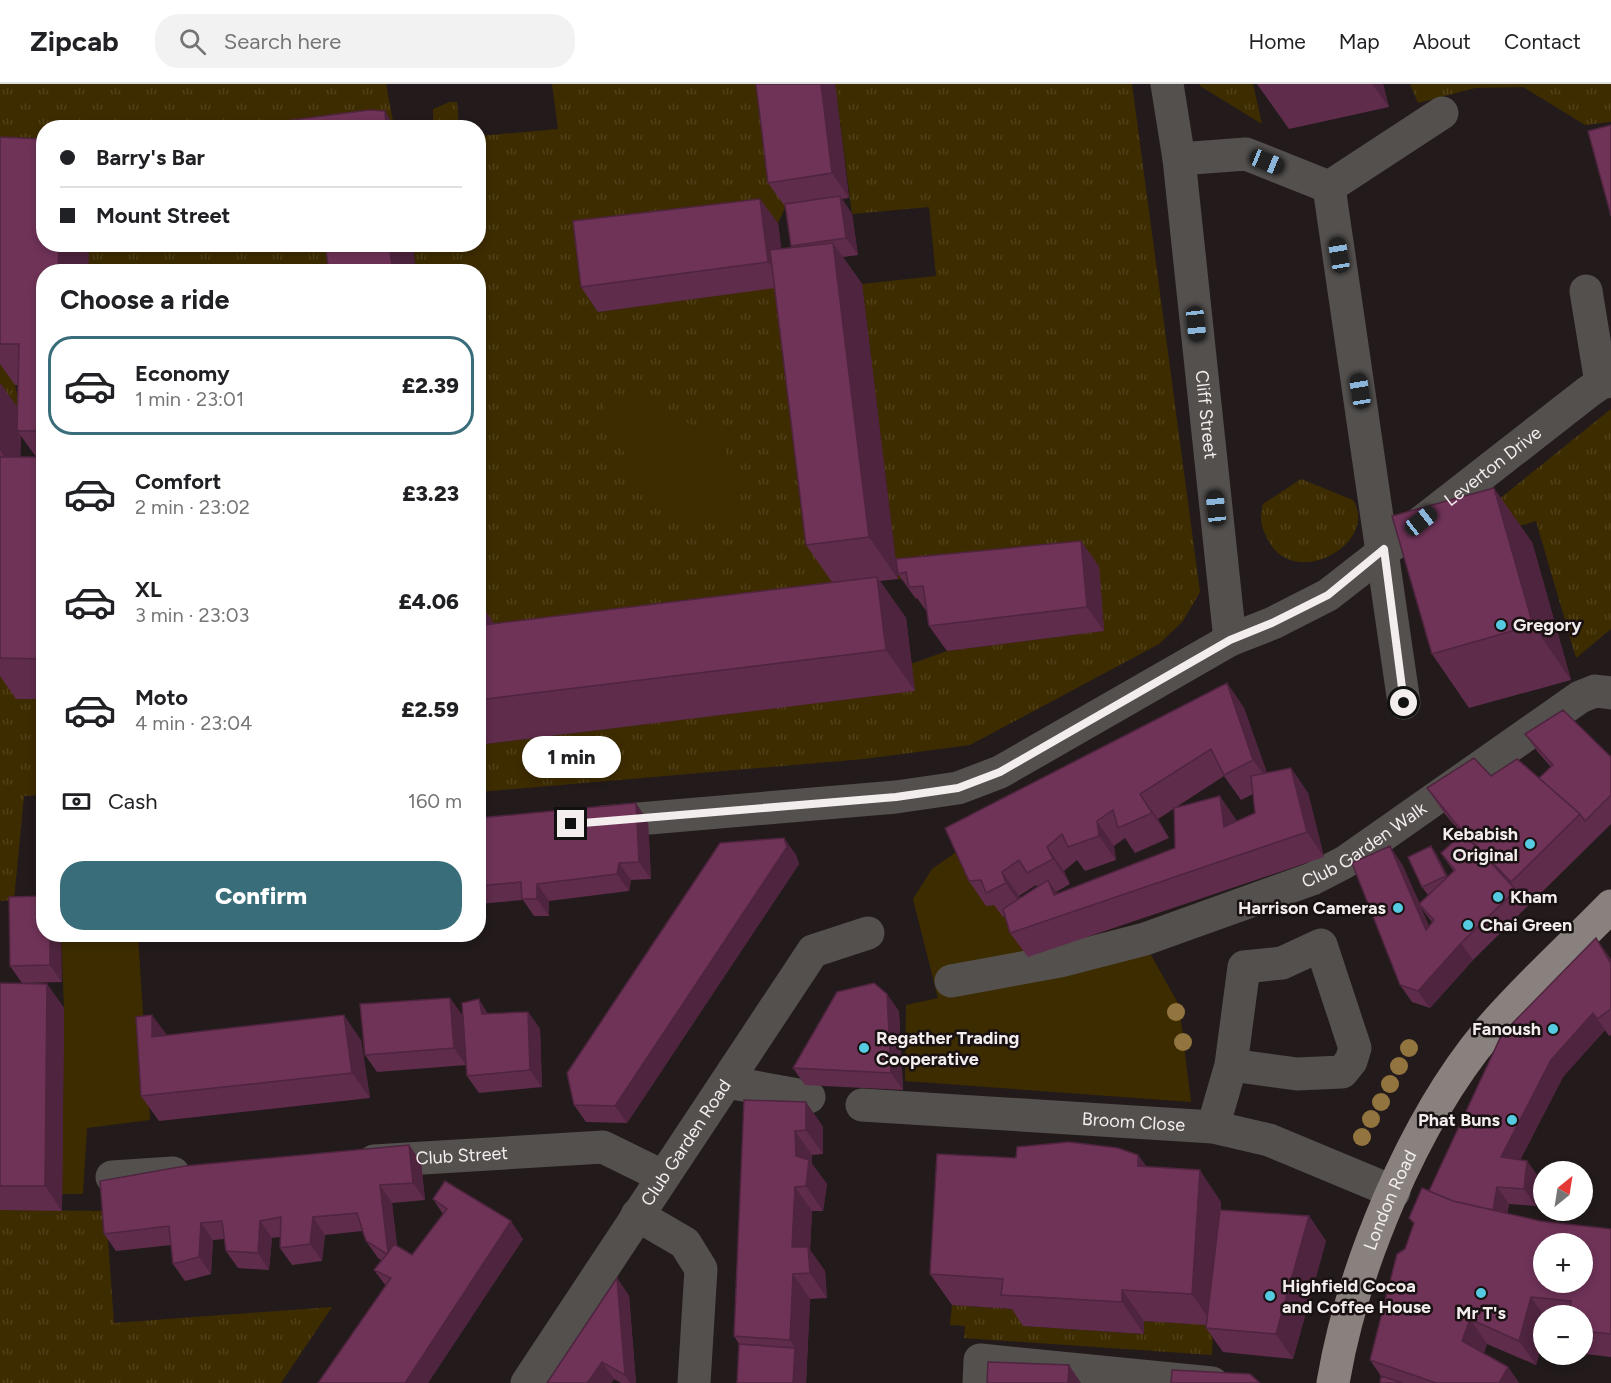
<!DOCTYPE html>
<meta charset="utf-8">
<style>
:root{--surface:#fff;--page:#f2f2f2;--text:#202124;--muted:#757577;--line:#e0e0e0;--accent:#386d79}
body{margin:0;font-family:Figtree,sans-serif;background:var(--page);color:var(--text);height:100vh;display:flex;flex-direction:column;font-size:22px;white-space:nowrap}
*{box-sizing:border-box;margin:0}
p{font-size:20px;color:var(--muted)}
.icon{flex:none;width:33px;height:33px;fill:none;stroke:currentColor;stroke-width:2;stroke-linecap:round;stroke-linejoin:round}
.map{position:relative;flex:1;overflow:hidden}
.side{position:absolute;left:36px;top:180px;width:450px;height:678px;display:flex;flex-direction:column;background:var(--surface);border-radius:24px;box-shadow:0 3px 9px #0003}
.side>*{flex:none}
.hud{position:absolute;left:36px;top:36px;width:450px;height:132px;border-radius:24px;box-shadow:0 3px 9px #0003;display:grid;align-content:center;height:132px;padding:0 24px;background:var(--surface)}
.needle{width:39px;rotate:30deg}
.fabs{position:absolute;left:1533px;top:1077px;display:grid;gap:12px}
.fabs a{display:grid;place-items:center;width:60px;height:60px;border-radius:50%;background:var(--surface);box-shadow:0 3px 9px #0003;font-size:30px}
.end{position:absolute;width:27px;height:27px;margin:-14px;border:8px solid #f3eded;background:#111;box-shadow:0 0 0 3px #111}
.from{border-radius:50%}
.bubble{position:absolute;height:42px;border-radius:21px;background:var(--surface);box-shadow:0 3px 9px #0003;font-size:20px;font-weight:800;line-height:42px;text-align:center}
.car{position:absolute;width:18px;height:36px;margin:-18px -9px;border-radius:8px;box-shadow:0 0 4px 2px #0007;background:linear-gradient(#222 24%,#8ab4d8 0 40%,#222 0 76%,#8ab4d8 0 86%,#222 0)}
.hud b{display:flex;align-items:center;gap:21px;height:57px;font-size:22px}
.hud b+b{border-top:2px solid var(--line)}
.hud i{width:15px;height:15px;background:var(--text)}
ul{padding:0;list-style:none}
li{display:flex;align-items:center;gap:18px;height:99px;margin:0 12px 9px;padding:0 12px;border:3px solid transparent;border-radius:24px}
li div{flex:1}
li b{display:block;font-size:22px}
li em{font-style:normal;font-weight:800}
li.selected{border-color:var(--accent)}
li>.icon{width:54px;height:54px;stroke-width:1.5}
h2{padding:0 24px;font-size:27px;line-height:72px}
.pay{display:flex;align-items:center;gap:15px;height:66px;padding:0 24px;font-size:22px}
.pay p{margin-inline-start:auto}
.action{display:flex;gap:12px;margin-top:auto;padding:12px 24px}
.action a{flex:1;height:69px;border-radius:24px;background:var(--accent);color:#fff;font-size:24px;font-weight:800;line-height:69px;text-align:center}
header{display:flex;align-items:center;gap:36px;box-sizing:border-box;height:84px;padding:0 30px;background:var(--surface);border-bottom:2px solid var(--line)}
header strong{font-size:28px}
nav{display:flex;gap:33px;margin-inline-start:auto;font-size:21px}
.search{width:420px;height:54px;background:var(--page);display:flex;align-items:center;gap:15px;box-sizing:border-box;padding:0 21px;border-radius:24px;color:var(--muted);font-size:22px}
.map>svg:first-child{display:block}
.grass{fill:url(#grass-tufts)}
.green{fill:#3e2c01}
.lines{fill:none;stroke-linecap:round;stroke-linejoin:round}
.minor{stroke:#53504e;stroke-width:33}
.major{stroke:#89817d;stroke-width:33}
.tree{fill:#92743e}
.wall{fill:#5f2c4c;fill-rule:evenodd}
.shaded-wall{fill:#4e243e}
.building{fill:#6f3358;stroke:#4e243e;stroke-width:1.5;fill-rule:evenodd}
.route{stroke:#f3eded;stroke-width:8}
.poi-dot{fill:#55cae0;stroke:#1a1212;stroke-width:2}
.labels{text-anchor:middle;stroke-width:5;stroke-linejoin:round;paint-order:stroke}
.street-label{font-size:18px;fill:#f3eded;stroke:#1a1212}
.poi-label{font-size:18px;font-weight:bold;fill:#f3eded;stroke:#1a1212;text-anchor:start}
</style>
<header>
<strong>Zipcab</strong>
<div class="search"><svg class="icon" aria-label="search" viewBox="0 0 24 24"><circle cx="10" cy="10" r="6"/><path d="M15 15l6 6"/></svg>Search here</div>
<nav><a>Home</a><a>Map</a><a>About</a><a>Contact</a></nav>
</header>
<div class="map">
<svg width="1611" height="1299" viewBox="0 0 1611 1299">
<defs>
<pattern id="grass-tufts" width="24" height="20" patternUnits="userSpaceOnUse" patternTransform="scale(1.5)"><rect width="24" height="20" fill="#3e2c01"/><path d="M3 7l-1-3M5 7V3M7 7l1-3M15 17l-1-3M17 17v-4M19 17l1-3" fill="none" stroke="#51411a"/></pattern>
</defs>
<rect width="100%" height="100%" fill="#231b1b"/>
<!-- grass -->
<path class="grass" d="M0,0H386L394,43L44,44L43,95L15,301L21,329H0Z
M552,0H770L785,124L778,139L590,162L598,228L786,202L866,499L906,534L513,582L479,544L478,188L416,187L413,161L478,160L479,52L558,45Z
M835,0H1132L1200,508L1183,537L1159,560L970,661L864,675L479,708L478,661L914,607L911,580L947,567L1104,547L941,497L898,495L862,200L936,192L929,123L852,130Z
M1200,0H1253L1262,40L1200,2Z
M1410,0H1611V38L1585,41L1523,3L1475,4L1418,19Z
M450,18H457L459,43H433V25Z
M89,160L158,161L159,166L211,160L349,161L352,188H88Z
M1611,325V545L1576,574L1536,437L1432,469Z
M0,395L16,615H43L44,711L24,712L14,816L0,817Z
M1301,395L1353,416C1380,458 1295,508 1268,456C1261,443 1259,434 1263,420Z
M0,1126L106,1127L114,1239L332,1223L281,1299H0Z
M952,1221L1025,1226L1024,1242L1143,1250L1144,1237L1213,1241L1212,1271L964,1254L965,1242L950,1241Z"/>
<!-- green -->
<path class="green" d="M606,305L721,353L738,411L730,439L656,425L604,333Z
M976,754L1052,889L1147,864L1179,921L1191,1018L905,997L906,921L938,914L913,815L932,785Z
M61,851H138L150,1036L87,1044L83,1110H62L64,924Z"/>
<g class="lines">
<!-- minor -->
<g class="minor">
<path id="s1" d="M1167,0L1179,75L1230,556"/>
<path d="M1179,75L1246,70L1329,103L1404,619"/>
<path d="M1329,103L1442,29"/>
<path d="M1586,207L1601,299"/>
<path id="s2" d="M603,738L896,713L958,704L1000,688L1230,556L1273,539L1328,511L1588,308L1601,299L1611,297"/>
<path id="s3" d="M951,897L1060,877L1145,855L1312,795L1345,778L1580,613L1595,607L1611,609"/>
<path d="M727,998L809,1013"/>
<path id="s4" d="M862,1021L1213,1043L1269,1056L1394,1108"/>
<path d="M1213,1043L1231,981L1244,883L1282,879L1321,861L1355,964L1351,977L1342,988L1297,990L1231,981"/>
<path id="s5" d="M374,1077L603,1063L662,1092"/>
<path d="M112,1093L173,1089"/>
<path d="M637,1131L685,1159L701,1185L694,1299"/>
<path id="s6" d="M527,1299L813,867L868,849"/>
<path d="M979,1299L980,1276L1212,1299"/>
</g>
<!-- major -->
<path class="major" id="s7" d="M1333,1299C1352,1185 1413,1038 1487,949C1525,904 1570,864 1611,822"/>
</g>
<!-- trees -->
<g class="tree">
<circle cx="1176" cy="928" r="9"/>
<circle cx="1183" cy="958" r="9"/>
<circle cx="1409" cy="964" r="9"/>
<circle cx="1399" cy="982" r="9"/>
<circle cx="1390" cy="1000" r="9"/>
<circle cx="1381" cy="1018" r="9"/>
<circle cx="1371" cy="1035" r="9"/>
<circle cx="1362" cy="1053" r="9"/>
</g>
<!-- wall -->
<path class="wall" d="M835,0L849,114L842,115L852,130L858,171L843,173L862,200L898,495L880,497L906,534L915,607L478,661V522L494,540L832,498L806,461L775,204L598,228L581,203L778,139L781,165L793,164L791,162L786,124L768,99Z
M1257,0H1383L1389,23L1289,45Z
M0,53L44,160H89L88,188H44V615H16L0,592V299L18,324V301H15L0,280ZM21,352L36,373H20Z
M155,160H211L159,166Z
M1532,458L1571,596L1469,624L1432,570Z
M896,475L1099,482L1104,547L947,567L929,542L927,528L917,514L916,515L898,490Z
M1227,599L1244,624L1267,689L1291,684L1308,709L1324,773L1028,873L1010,849L1005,832L1003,833L994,821L986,822L969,797ZM1224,692L1241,716L1253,710L1255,729L1175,764L1058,810L1056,808L1070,800L1064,787L1077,776L1085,787L1116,776L1114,762L1125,754L1135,769L1169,754L1158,735ZM1036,801L1037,803L1020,814L1019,812Z
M1525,650L1611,673V740L1473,876L1430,924L1412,918L1400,901L1402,780L1419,819L1428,811L1422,803L1431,762L1437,771L1448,793L1454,788L1441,769L1462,750L1444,729L1427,704L1491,692L1539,694L1551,683L1537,667ZM1421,824L1432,838L1429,842Z
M478,734L648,737L651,795L631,796L629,807L549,817V832H534L523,816L478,820Z
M784,754L796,771L799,780L627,1039L586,1038L574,1021Z
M9,813L62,898L22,899L10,882Z
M164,850H186V852L166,853Z
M205,850H223L207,853Z
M1608,871L1611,876V951L1609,952L1605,946L1563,993L1520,1076L1527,1077L1539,1094L1536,1122L1509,1120L1507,1130L1540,1137L1611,1145V1273L1585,1270L1582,1267V1232H1544V1255L1536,1281L1487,1260L1484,1269L1508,1283L1519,1299H1380L1381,1292L1370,1276L1414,1140L1409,1134Z
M0,899L47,900L64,924L62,1127L0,1126Z
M450,914L462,931L466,981L377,988L365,971Z
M899,927L903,1006L805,1001L793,984Z
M528,928L540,945L542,1003L479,1009L467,992Z
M167,951L361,956L370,1014L159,1037L141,1012Z
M744,1016L806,1018L823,1043V1070L812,1071V1080L827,1100L823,1127H812L810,1166L825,1187L827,1214L810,1215L806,1299H737L739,1260L734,1252Z
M409,1061L421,1078L425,1116L392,1119L397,1162L412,1171L443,1130L433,1115L523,1155L428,1299H318L386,1202L374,1186L381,1176L378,1174L366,1157L362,1147L325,1151L322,1177L292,1181L280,1164V1153L272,1154L269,1186L238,1184L226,1167L224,1155L213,1156L211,1190L185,1197L173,1180L171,1161L116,1167L104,1150Z
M1138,1071L1147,1083L1221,1118V1126L1309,1132L1326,1157L1293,1275L1223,1268L1206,1244V1241L1144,1237V1250L1023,1242L1012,1225L952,1221L930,1190L1016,1074Z
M617,1194L629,1212L636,1299H621L614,1295L611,1299H547Z"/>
<!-- shaded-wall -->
<path class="shaded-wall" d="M821,0H835L849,114L832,89Z
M1372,0H1383L1389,23Z
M385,27L396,44H386Z
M840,112L852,130L858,171L846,154Z
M760,115L778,139L786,202L768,178Z
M833,159L862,200L898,495L869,453Z
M59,160H89L88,188H58Z
M389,160H413L416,188H393Z
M0,299L21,329L17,347L21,352L20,395L0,366Z
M1494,404L1532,458L1571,596L1533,541Z
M1081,457L1099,482L1104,547L1087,523Z
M877,493L906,534L915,607L886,566Z
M482,522L511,563L484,541Z
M1227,599L1244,624L1271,701L1253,676Z
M1291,684L1308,709L1324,773L1307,748Z
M1140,710L1158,735L1169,754L1152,729Z
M1220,712L1237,737L1224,743Z
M636,719L648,737L651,795L639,778Z
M1097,737L1114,762L1116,776L1099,752Z
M784,754L796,771L799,780L627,1039L615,1022Z
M1390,762L1402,780L1421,822L1419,820L1421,824L1438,863L1426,846Z
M1431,762L1437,771L1452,801L1446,792Z
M1047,763L1064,787L1070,800L1053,775Z
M619,779L631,796L629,807L617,790Z
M1002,788L1019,812L1023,824L1006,799Z
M1048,796L1065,821L1054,811Z
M537,800L549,817V832L537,815Z
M50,850H61L62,898L50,881Z
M1596,854L1608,871L1611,876V880Z
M1461,859L1473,876L1430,924L1418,907Z
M47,900L64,924L62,1127L45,1102Z
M887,910L899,927L903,1006L891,989Z
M450,914L462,931L466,981L454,964Z
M479,915L490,933L482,930Z
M528,928L540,945L542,1003L530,986Z
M1593,929L1605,946L1563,993L1513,1090L1501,1073L1551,976Z
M152,931L170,955L152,953Z
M344,931L361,956L370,1014L352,989Z
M806,1018L823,1043V1070L806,1046Z
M795,1047L812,1071V1080L827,1100L823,1127L806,1102L796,1072Z
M409,1061L421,1078L425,1116L413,1099Z
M1138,1071L1160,1102L1138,1082Z
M1527,1077L1539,1094L1536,1122L1524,1105Z
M1200,1086L1221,1118L1213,1241L1192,1210Z
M380,1101L392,1119L399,1186L388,1169Z
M795,1103L812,1127L810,1166L825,1187L827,1214L792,1163Z
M1497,1103L1509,1120L1504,1149L1492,1132Z
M1309,1132L1326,1157L1293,1275L1276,1250Z
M313,1133L325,1151L322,1177L310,1160Z
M260,1137L272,1154L269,1186L258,1169Z
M511,1137L523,1155L428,1299H405Z
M201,1139L213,1156L211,1190L199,1173Z
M793,1190L810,1215L806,1299H793L795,1264L790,1256Z
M617,1194L629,1212L636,1299H630L625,1291Z
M1122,1206L1144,1237V1250L1122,1218Z
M1531,1213L1544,1232V1255L1536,1281L1519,1257Z
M1470,1235L1487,1260L1479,1282L1462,1257Z
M602,1278L614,1295L611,1299H588V1298Z
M1069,1281L1081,1299H1068Z
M1508,1283L1519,1299H1499Z"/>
<!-- building -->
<path class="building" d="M756,0H821L832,89L768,99Z
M369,26L385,27L386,44H232Z
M1611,41V132L1588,47Z
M0,53L44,55V160H59L58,188H44V347H17L19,260H0Z
M840,112L846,154L791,162L785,120Z
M760,115L768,178L581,203L573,137Z
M833,159L869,453L806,461L770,166Z
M325,160H389L393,188H329Z
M0,373H44V575L0,574Z
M1494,404L1533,541L1432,570L1392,432Z
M1081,457L1087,523L929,542L923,502L909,503L906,488L898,490L896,475Z
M877,493L886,566L478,616V522H482L484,541Z
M1227,599L1253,676L1224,691L1211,665L1140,710L1152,729L1118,744L1113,726L1097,737L1099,752L1068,763L1062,750L1047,763L1053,775L1027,789L1019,776L1002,788L1006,799L986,809L981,796L969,797L945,744Z
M1563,626L1611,673V711L1585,737L1580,730L1539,694L1553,681L1525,650Z
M1474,674L1491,692L1517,675L1580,730L1511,798L1457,741L1427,704Z
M1291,684L1307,748L1010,849L1003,825L1048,796L1054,811L1175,764L1174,724L1220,712L1224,743L1255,729L1251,692Z
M636,719L639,778L619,779L617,790L537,800V815H522L521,798L478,802V734Z
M1463,749L1516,806L1461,859L1418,907L1400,901L1352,779L1390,762L1426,846L1434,836L1419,820L1455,786L1441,769Z
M784,754L787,763L615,1022L574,1021L567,989L720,759Z
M1431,762L1446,792L1422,803L1408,773Z
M44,812V850H50V881L10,882L9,813Z
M1596,854L1611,880V925L1597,935L1593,929L1551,976L1501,1073L1527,1077L1524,1105L1497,1103L1493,1126L1453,1117L1429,1107L1502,950Z
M0,899L47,900L45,1102H0Z
M874,899L887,910L891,989L793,984L837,908Z
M450,914L454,964L365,971L360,920Z
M479,915L482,930L528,928L530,986L467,992L462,919Z
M152,931V953L344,931L352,989L141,1012L136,933Z
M744,1016L806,1018V1046L795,1047L796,1072L809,1076L806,1102L795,1103L792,1163H808L810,1189L793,1190L790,1256L734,1252Z
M1069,1058L1118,1064L1138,1071V1082L1200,1086L1192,1210L1122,1206V1218L1001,1211L1003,1195L930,1190L937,1070L1016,1074L1017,1063Z
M409,1061L413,1099L380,1101L388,1169L394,1160L412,1171L447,1125L433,1115L445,1097L511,1137L405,1299H318L391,1194L374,1186L387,1170L366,1157L357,1129L313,1133L310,1160L280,1164L281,1133L260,1137L258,1169L226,1167L222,1137L201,1139L199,1173L173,1180L169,1142L104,1150L100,1097L185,1082Z
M1422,1104L1453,1117L1540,1137L1611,1145V1250L1582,1247V1232H1569L1571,1217L1531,1213L1519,1257L1470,1235L1462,1257L1508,1283L1499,1299H1436L1370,1276L1397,1170L1405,1165L1414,1139L1409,1134ZM1544,1160H1582V1198H1544Z
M1220,1126L1309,1132L1276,1250L1206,1244Z
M617,1194L625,1291L602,1278L588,1298V1299H547Z
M739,1260L795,1264L793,1299H737Z
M988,1278L1069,1281L1068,1299H987Z
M1172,1286L1250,1290L1260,1299H1171Z
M1381,1292L1403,1299H1380Z"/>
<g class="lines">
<!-- route -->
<path class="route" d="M571,740L896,713L958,704L1000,688L1230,556L1272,539L1328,511L1384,465L1404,619"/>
</g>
<!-- markers -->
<g class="poi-dot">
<circle cx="1501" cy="541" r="6"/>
<circle cx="1530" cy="760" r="6"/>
<circle cx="1498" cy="813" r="6"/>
<circle cx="1398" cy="824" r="6"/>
<circle cx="1468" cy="841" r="6"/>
<circle cx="1553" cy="945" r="6"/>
<circle cx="864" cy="964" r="6"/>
<circle cx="1512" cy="1036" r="6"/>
<circle cx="1481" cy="1209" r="6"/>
<circle cx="1270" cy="1212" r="6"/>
</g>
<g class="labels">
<!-- street labels -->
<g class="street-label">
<text dy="6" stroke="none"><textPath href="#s1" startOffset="333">Cliff Street</textPath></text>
<text dy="6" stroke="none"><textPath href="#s2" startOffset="984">Leverton Drive</textPath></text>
<text dy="6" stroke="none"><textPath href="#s3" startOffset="438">Club Garden Walk</textPath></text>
<text dy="6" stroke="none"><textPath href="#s4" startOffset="272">Broom Close</textPath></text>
<text dy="6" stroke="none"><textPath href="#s6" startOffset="288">Club Garden Road</textPath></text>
<text dy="6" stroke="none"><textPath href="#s5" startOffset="88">Club Street</textPath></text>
<text dy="6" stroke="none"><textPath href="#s7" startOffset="192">London Road</textPath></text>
</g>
<!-- poi labels -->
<g class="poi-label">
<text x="1513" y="547">Gregory</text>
<text x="1518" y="756" text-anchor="end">Kebabish<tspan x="1518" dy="21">Original</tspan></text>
<text x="1510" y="819">Kham</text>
<text x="1386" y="830" text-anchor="end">Harrison Cameras</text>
<text x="1480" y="847">Chai Green</text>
<text x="1541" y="951" text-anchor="end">Fanoush</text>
<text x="876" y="960">Regather Trading<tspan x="876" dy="21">Cooperative</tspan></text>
<text x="1500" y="1042" text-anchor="end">Phat Buns</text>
<text x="1282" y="1208">Highfield Cocoa<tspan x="1282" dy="21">and Coffee House</tspan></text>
<text x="1481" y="1235" text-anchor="middle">Mr T's</text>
</g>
</g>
</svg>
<div class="fabs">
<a><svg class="needle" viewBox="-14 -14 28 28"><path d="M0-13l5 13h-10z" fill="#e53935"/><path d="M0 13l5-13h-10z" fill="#757577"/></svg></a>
<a>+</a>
<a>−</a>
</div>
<i class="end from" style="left:1404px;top:619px"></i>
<i class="end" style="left:571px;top:740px"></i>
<div class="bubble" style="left:522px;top:652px;width:99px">1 min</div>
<i class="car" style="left:1267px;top:78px;rotate:112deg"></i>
<i class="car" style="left:1339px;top:171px;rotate:351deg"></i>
<i class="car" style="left:1196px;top:240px;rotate:174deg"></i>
<i class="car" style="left:1360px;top:307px;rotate:351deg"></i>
<i class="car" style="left:1216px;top:424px;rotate:354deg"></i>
<i class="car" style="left:1421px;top:437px;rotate:52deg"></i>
<div class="hud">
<b><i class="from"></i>Barry's Bar</b>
<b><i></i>Mount Street</b>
</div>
<section class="side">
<h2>Choose a ride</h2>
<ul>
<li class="selected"><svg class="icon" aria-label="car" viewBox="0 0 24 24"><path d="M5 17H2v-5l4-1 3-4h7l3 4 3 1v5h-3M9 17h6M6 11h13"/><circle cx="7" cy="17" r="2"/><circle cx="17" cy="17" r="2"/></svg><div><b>Economy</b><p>1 min · 23:01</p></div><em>£2.39</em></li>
<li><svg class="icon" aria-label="car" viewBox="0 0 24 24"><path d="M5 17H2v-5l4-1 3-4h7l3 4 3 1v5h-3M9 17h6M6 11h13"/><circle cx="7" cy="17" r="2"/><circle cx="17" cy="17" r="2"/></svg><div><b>Comfort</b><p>2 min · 23:02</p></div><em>£3.23</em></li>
<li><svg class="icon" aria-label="car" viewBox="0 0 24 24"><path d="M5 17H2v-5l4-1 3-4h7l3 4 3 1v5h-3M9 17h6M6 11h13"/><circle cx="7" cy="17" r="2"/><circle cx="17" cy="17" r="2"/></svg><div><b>XL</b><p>3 min · 23:03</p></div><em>£4.06</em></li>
<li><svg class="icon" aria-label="car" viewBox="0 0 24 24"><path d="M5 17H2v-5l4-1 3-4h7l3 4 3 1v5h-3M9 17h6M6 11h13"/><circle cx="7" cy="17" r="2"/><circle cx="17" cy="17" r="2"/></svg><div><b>Moto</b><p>4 min · 23:04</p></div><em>£2.59</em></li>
</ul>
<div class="pay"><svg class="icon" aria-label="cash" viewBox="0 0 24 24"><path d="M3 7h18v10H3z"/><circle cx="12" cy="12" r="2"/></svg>Cash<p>160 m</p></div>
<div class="action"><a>Confirm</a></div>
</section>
</div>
